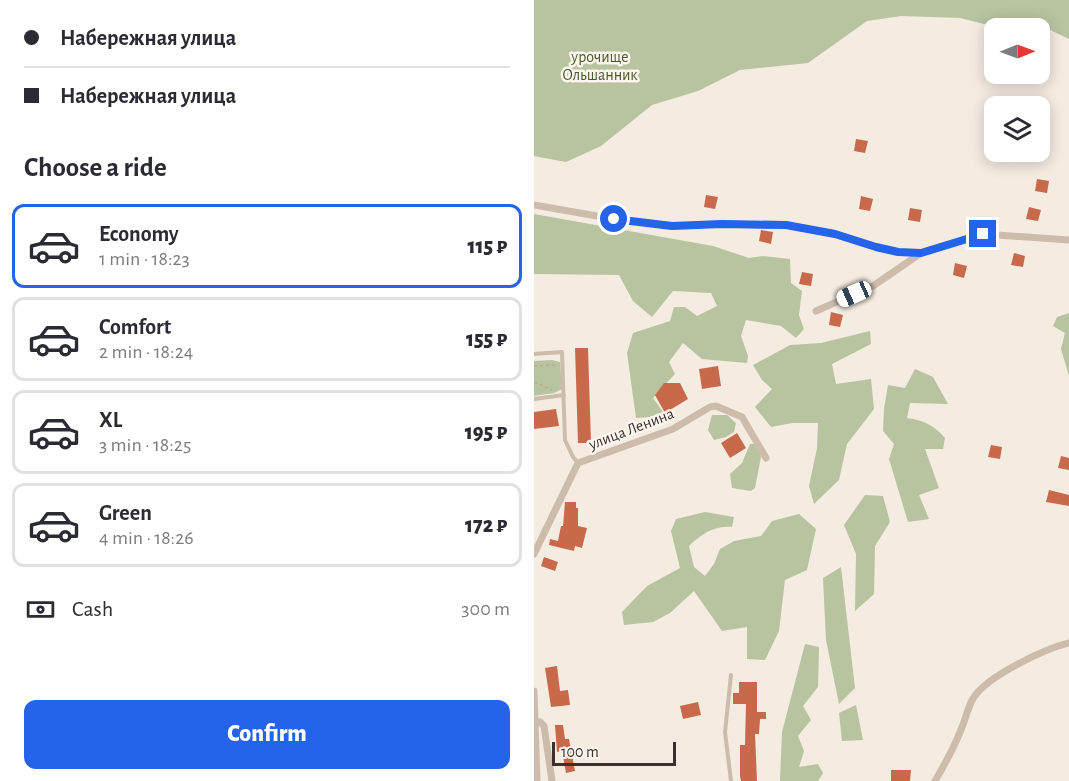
<!DOCTYPE html>
<meta charset="utf-8">
<style>
:root{--surface:#fff;--page:#f2f2f3;--text:#2b2b33;--muted:#7c7c81;--line:#e1e1e2;--accent:#2563eb}
body{margin:0;font-family:"Alegreya Sans",sans-serif;background:var(--page);color:var(--text);height:100vh;display:flex;flex-direction:column;font-size:22px;white-space:nowrap}
*{box-sizing:border-box;margin:0}
p{font-size:20px;color:var(--muted)}
.icon{flex:none;width:33px;height:33px;fill:none;stroke:currentColor;stroke-width:2;stroke-linecap:round;stroke-linejoin:round}
.map{position:relative;flex:1;overflow:hidden}
.drawer{display:flex;flex-direction:column;background:var(--surface);width:534px}
.drawer>*{flex:none}
.hud{display:grid;align-content:center;height:132px;padding:0 24px;background:var(--surface)}
.needle{width:39px;rotate:89deg}
.controls{position:absolute;left:450px;top:18px;display:grid;gap:12px}
.controls a{display:grid;place-items:center;width:66px;height:66px;border-radius:12px;background:var(--surface);box-shadow:0 3px 15px #0003;font-size:30px}
.scale{position:absolute;left:18px;bottom:15px;width:124px;box-sizing:border-box;padding-left:6px;border:3px solid #3b302b;border-top:0;font-size:16px;line-height:21px;white-space:nowrap;color:#3b302b;-webkit-text-stroke:4px #fbf5ee;paint-order:stroke}
.end{position:absolute;width:27px;height:27px;margin:-14px;border:8px solid #2563eb;background:#fff;box-shadow:0 0 0 3px #fff}
.from{border-radius:50%}
.car{position:absolute;width:18px;height:36px;margin:-18px -9px;border-radius:8px;box-shadow:0 0 4px 2px #0007;background:linear-gradient(#fff 24%,#345 0 40%,#fff 0 76%,#345 0 86%,#fff 0)}
.hud b{display:flex;align-items:center;gap:21px;height:57px;font-size:22px}
.hud b+b{border-top:2px solid var(--line)}
.hud i{width:15px;height:15px;background:var(--text)}
ul{padding:0;list-style:none}
li{display:flex;align-items:center;gap:18px;height:84px;margin:0 12px 9px;padding:0 12px;border:3px solid var(--line);border-radius:12px}
li div{flex:1}
li b{display:block;font-size:22px}
li em{font-style:normal;font-weight:800}
li.active{border-color:var(--accent)}
li>.icon{width:54px;height:54px;stroke-width:1.5}
h2{padding:0 24px;font-size:27px;line-height:72px}
.pay{display:flex;align-items:center;gap:15px;height:66px;padding:0 24px;font-size:22px}
.pay p{margin-inline-start:auto}
.cta{display:flex;gap:12px;margin-top:auto;padding:12px 24px}
.cta a{flex:1;height:69px;border-radius:12px;background:var(--accent);color:#fff;font-size:24px;font-weight:800;line-height:69px;text-align:center}
main{display:flex;flex:1;min-height:0}
.map>svg:first-child{display:block}
.green{fill:#b8c4a0}
.building{fill:#c8694b}
.lines{fill:none;stroke-linecap:round;stroke-linejoin:round}
.path{stroke:#b9a596;stroke-width:1.5;stroke-dasharray:3 3;stroke-linecap:butt}
.lane{stroke:#cdbbac;stroke-width:4}
.street{stroke:#cdbbac;stroke-width:7}
.route{stroke:#2563eb;stroke-width:8}
.labels{text-anchor:middle;stroke-width:5;stroke-linejoin:round;paint-order:stroke}
.park-label{font-size:16px;fill:#4a5a2e;stroke:#fbf5ee}
.street-label{font-size:16px;fill:#3b302b;stroke:#fbf5ee}
</style>
<main>
<section class="drawer">
<div class="hud">
<b><i class="from"></i>Набережная улица</b>
<b><i></i>Набережная улица</b>
</div>
<h2>Choose a ride</h2>
<ul>
<li class="active"><svg class="icon" aria-label="car" viewBox="0 0 24 24"><path d="M5 17H2v-5l4-1 3-4h7l3 4 3 1v5h-3M9 17h6M6 11h13"/><circle cx="7" cy="17" r="2"/><circle cx="17" cy="17" r="2"/></svg><div><b>Economy</b><p>1 min · 18:23</p></div><em>115 ₽</em></li>
<li><svg class="icon" aria-label="car" viewBox="0 0 24 24"><path d="M5 17H2v-5l4-1 3-4h7l3 4 3 1v5h-3M9 17h6M6 11h13"/><circle cx="7" cy="17" r="2"/><circle cx="17" cy="17" r="2"/></svg><div><b>Comfort</b><p>2 min · 18:24</p></div><em>155 ₽</em></li>
<li><svg class="icon" aria-label="car" viewBox="0 0 24 24"><path d="M5 17H2v-5l4-1 3-4h7l3 4 3 1v5h-3M9 17h6M6 11h13"/><circle cx="7" cy="17" r="2"/><circle cx="17" cy="17" r="2"/></svg><div><b>XL</b><p>3 min · 18:25</p></div><em>195 ₽</em></li>
<li><svg class="icon" aria-label="car" viewBox="0 0 24 24"><path d="M5 17H2v-5l4-1 3-4h7l3 4 3 1v5h-3M9 17h6M6 11h13"/><circle cx="7" cy="17" r="2"/><circle cx="17" cy="17" r="2"/></svg><div><b>Green</b><p>4 min · 18:26</p></div><em>172 ₽</em></li>
</ul>
<div class="pay"><svg class="icon" aria-label="cash" viewBox="0 0 24 24"><path d="M3 7h18v10H3z"/><circle cx="12" cy="12" r="2"/></svg>Cash<p>300 m</p></div>
<div class="cta"><a>Confirm</a></div>
</section>
<div class="map">
<svg width="535" height="781" viewBox="0 0 535 781">
<rect width="100%" height="100%" fill="#f4ebe1"/>
<!-- green -->
<path class="green" d="M0,0H535V39L512,28H466L426,18L367,16L333,21L274,63L206,70L164,91L118,105L67,146L32,162L0,156Z
M0,214L179,246L215,258L229,256L256,259L257,283L268,291L265,315L270,329L262,338L247,326L212,320L207,336L214,356L213,363L168,359L149,343L135,362L141,374L119,398L132,416L102,418L93,353L99,333L136,321L140,307H151L163,316L183,306L177,293L139,291L118,317L99,301L85,275L0,274Z
M535,313V376L527,349L531,333L519,326L523,317Z
M336,331L337,344L298,364L302,384L337,379L340,409L313,444L305,480L280,504L275,486L283,448L284,423H258L237,427L221,407L238,389L228,380L219,365L256,345L287,343Z
M18,360L26,362L28,389L20,393L0,396V361Z
M381,369L399,377L414,404L376,403L373,418C389,420 400,425 411,438L409,449H391L405,488L385,495L395,519L374,522L355,459L360,444L349,431L350,409L354,385L371,388Z
M178,415H193L202,423L200,432L192,437L180,440L174,430Z
M216,444H222L227,457L221,488L217,491L198,488L196,474L208,463Z
M331,495L349,496L356,522L341,546L340,594L321,611L322,554L310,525Z
M171,512L200,517L198,527C181,525 167,534 155,546L160,567L171,576L180,564L186,549L200,541L227,536L238,521L265,514L282,529L273,570L251,580L245,631L231,660L213,659V627L188,631L160,591L136,613L119,622L90,625L88,612L113,586L146,568L137,531L142,519Z
M307,567L321,688L305,704L292,640L289,578Z
M271,644L285,647L284,687L269,706L277,720L264,736L270,751L265,767L284,764L289,773L284,781H246L248,732Z
M322,705L329,740L308,741L305,713Z"/>
<!-- building -->
<path class="building" d="M506,123L512,125L509,143H506Z
M322,139L334,141L331,153L320,151Z
M503,179L515,181L513,193L501,191Z
M172,195L184,197L181,209L170,207Z
M327,196L339,199L336,211L325,209Z
M495,207L507,210L504,221L492,219Z
M376,208L388,210L386,222L374,220Z
M227,230L239,232L237,244L225,241Z
M480,253L491,256L489,267L477,265Z
M421,263L433,266L430,278L419,275Z
M268,272L279,274L277,286L265,284Z
M297,312L309,315L306,327L295,325Z
M41,348H54L57,443H44Z
M184,366L187,386L168,389L165,369Z
M130,383H146L154,399L131,413L121,395Z
M22,409L25,426L0,429V412Z
M203,433L212,448L196,458L187,443Z
M457,445L468,447L466,459L454,457Z
M527,456L535,458V470L524,468Z
M515,490L535,495V506L512,502Z
M31,502H42V508H44V526L53,528L48,548L41,546L40,551L15,545L16,539L24,541L27,526H29Z
M10,557L24,562L21,571L7,566Z
M23,666L26,691L34,690L36,705L17,707L11,668Z
M205,682H223V712H232V719H226L225,734H221L223,781H207L206,776V745H211L212,704H199V693H205Z
M164,702L167,715L149,719L146,706Z
M21,725H29L31,739H35L41,771L32,773L28,751L23,752Z
M357,770H377L376,781H357Z"/>
<g class="lines">
<!-- path -->
<path class="path" d="M0,366L23,365
M0,382L18,390"/>
<!-- lane -->
<path class="lane" d="M0,354L28,352L31,440L39,457L44,463
M0,399L30,395
M197,675L191,732L197,781"/>
<!-- street -->
<path class="street" d="M0,205L80,219L138,226L188,224L252,225L301,234L341,247L365,252L387,253L449,234L535,240
M282,311L339,286L387,253
M0,554L44,463L139,429L176,407L182,406L208,417L232,458
M0,691L3,781
M1,721L6,722L10,726L18,781
M401,781C411,764 421,746 428,727C432,718 434,706 440,697C454,676 510,649 535,643"/>
</g>
<g class="lines">
<!-- route -->
<path class="route" d="M80,219L138,226L188,224L252,225L301,234L342,247L364,252L387,253L449,234"/>
</g>
<g class="labels">
<!-- park labels -->
<g class="park-label">
<text x="66" y="62">урочище<tspan x="66" dy="18">Ольшанник</tspan></text>
</g>
<!-- street labels -->
<g class="street-label">
<text transform="translate(97 428) rotate(-21)" y="6">улица Ленина</text>
</g>
</g>
</svg>
<div class="controls">
<a><svg class="needle" viewBox="-14 -14 28 28"><path d="M0-13l5 13h-10z" fill="#e53935"/><path d="M0 13l5-13h-10z" fill="#7c7c81"/></svg></a>
<a><svg class="icon" aria-label="layers" viewBox="0 0 24 24"><path d="M12 4l9 5-9 5-9-5zM3 14l9 5 9-5"/></svg></a>
</div>
<div class="scale">100 m</div>
<i class="end from" style="left:80px;top:219px"></i>
<i class="end" style="left:449px;top:234px"></i>
<i class="car" style="left:320px;top:294px;rotate:246deg"></i>
</div>
</main>
